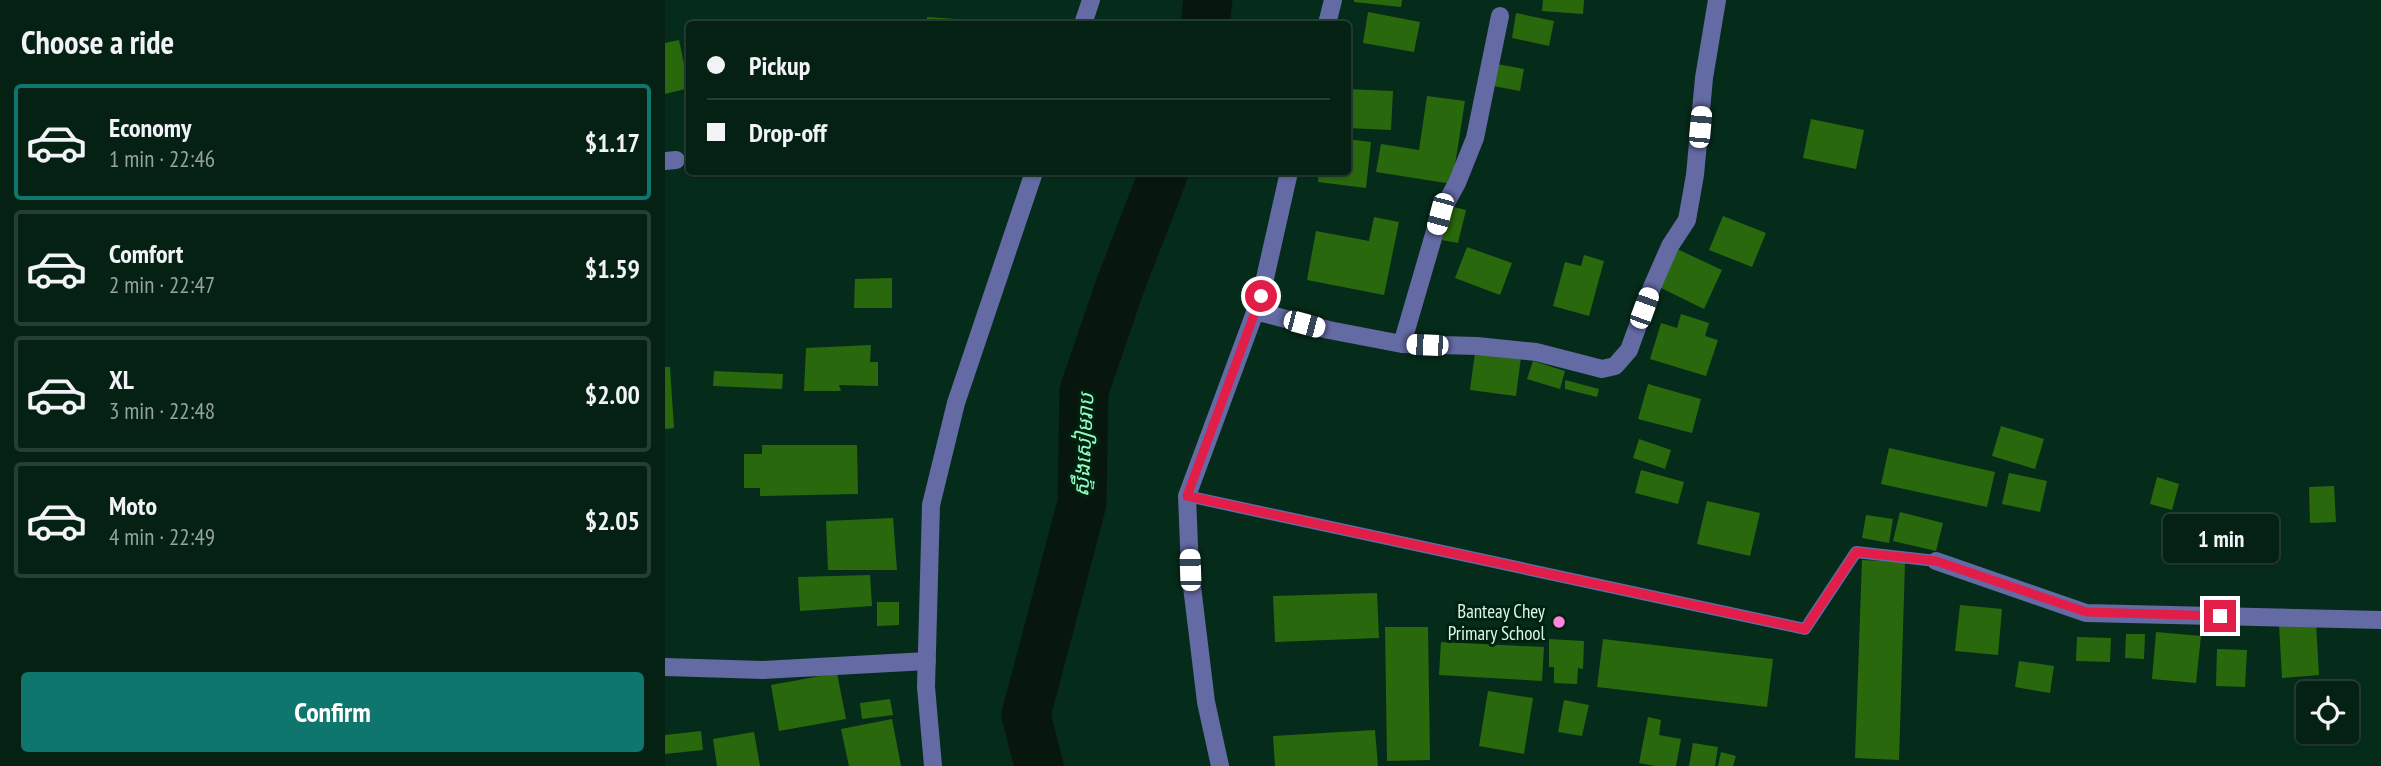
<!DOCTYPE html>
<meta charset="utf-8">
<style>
:root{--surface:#042114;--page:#0d291d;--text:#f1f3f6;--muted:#97a3a0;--line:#253e34;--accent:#0f766e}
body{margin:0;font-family:"PT Sans Narrow","Noto Sans Khmer",sans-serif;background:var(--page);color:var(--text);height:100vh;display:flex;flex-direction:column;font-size:26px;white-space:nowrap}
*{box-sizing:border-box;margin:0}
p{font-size:23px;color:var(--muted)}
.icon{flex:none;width:38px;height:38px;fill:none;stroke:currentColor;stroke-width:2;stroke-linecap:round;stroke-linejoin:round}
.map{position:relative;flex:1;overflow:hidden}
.drawer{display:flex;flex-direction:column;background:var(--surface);width:665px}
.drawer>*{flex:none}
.hud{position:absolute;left:21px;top:21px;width:665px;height:154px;border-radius:7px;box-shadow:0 2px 5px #0004,0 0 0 2px var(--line);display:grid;align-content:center;height:154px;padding:0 21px;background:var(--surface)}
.tools{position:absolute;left:1631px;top:681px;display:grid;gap:14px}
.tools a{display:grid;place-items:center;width:63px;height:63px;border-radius:7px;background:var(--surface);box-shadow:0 2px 5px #0004,0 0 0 2px var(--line);font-size:35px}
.end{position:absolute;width:32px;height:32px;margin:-16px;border:9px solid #e11d48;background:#fff;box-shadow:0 0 0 4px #fff}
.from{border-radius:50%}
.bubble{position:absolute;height:49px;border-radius:7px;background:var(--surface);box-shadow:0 2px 5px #0004,0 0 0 2px var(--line);font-size:23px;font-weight:600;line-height:49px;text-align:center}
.car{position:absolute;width:21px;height:42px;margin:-21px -10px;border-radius:9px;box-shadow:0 0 5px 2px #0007;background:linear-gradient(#fff 24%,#345 0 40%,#fff 0 76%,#345 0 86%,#fff 0)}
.hud b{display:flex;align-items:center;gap:24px;height:66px;font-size:26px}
.hud b+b{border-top:2px solid var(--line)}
.hud i{width:18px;height:18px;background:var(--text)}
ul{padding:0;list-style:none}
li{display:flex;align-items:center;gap:21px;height:116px;margin:0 14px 10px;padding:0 7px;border:4px solid var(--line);border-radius:7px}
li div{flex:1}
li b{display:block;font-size:26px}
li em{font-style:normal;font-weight:600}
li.selected{border-color:var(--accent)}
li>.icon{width:63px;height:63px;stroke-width:1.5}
h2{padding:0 21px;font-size:32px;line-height:84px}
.primary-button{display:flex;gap:14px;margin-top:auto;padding:14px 21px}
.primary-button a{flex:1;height:80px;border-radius:7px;background:var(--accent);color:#fff;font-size:28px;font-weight:600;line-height:80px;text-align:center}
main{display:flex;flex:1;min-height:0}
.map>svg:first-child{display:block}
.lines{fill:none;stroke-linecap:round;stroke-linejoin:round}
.river{stroke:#08170e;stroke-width:49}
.building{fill:#2a680d}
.service{stroke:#646aa3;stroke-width:12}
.minor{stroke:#646aa3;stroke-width:18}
.tertiary{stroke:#646aa3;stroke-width:18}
.route{stroke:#e11d48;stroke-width:9}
.poi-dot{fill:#ff85de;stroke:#021;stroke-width:2.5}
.labels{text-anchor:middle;stroke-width:6;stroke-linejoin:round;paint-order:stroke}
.poi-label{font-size:19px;fill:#ddf7e7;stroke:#021;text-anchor:end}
.water-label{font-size:21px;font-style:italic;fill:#91ffc2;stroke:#021}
</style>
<main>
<section class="drawer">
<h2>Choose a ride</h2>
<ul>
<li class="selected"><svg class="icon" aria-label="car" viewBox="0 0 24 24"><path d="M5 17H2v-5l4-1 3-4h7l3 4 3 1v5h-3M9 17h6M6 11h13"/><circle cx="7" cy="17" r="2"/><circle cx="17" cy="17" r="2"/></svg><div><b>Economy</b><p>1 min · 22:46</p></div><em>$1.17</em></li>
<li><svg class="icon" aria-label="car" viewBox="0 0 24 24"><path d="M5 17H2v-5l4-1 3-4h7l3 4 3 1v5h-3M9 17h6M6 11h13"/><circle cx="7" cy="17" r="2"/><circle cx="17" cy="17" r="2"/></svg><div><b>Comfort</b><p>2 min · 22:47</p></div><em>$1.59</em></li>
<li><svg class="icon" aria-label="car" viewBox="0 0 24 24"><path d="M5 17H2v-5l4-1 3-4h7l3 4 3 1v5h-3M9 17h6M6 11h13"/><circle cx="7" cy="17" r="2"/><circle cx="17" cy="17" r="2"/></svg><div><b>XL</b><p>3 min · 22:48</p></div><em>$2.00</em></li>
<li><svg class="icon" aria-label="car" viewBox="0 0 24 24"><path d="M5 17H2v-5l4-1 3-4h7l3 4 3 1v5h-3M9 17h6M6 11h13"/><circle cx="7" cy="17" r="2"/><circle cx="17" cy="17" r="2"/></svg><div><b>Moto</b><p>4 min · 22:49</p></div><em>$2.05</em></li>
</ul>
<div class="primary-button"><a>Confirm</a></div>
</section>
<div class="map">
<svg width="1716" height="766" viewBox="0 0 1716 766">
<rect width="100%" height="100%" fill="#052c1a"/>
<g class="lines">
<!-- river -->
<path class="river" d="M540,24L543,0
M374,766L361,715L417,503L419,391L455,286L499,172"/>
</g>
<!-- building -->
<path class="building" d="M689,0H737L736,7L689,2Z
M878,0H919L918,14L877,11Z
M703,12L755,22L749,52L698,43Z
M851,13L889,21L884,46L847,38Z
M262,17L336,22V24H261Z
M14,40L24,88L0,94V43Z
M832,64L859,69L855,91L828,86Z
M682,89L728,91L726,130L682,128Z
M762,96L800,101L787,184L711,172L716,144L754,150Z
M1146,119L1199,130L1191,169L1138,158Z
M682,139L706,142L701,188L653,182L654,172H682Z
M785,206L801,210L793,243L777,240Z
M1058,216L1101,233L1087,267L1044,250Z
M709,217L734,222L719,295L642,280L651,231L704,241Z
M802,247L847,263L835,295L790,278Z
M1012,249L1057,270L1039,309L994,287Z
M919,255L939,261L924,316L888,306L900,262L916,266Z
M227,278V308H189L190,279Z
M1016,314L1044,323L1040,336L1053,340L1041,376L985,359L996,323L1012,328Z
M206,345L205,362H213V386L174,385L176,391H139L141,348Z
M810,352L856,357L851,396L805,390Z
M868,361L900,371L895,389L862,379Z
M0,367H5L9,428L0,429Z
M49,371L118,374L117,389L48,386Z
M900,380L934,389L932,397L900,389Z
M983,384L1036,399L1027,433L973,419Z
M1336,426L1379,439L1370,469L1327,456Z
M974,439L1006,450L1000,469L968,458Z
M97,445H192L193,494L95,496V488H79V454H97Z
M1224,448L1330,472L1322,507L1216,484Z
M976,470L1019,482L1013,504L970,493Z
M1344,473L1382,481L1375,512L1337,504Z
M1492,477L1514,484L1507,510L1485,504Z
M1669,486L1671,522L1645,523L1644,487Z
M1042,501L1095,513L1085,556L1032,544Z
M1235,512L1278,523L1271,551L1228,541Z
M1201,515L1228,519L1224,543L1197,538Z
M228,518L232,570H163L161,521Z
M1197,560L1240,562L1234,760L1190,758Z
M205,575L207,606L135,611L133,577Z
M712,593L714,638L610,642L608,596Z
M212,602H234V625L212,626Z
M1295,605L1337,609L1333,655L1290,651Z
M1651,623L1654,675L1617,678L1614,625Z
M720,627H763L765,760L722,761Z
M1491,632L1536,636L1531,683L1487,679Z
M1461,634H1480L1479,659L1460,658Z
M1412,637L1446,638L1445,662L1411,661Z
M884,639L919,641L918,669L913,668L912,684L889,683V667H884Z
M938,639L1108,659L1102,707L932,687Z
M776,642L879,647L877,681L774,675Z
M1552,649L1582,650L1580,687L1551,686Z
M1354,661L1389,666L1385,693L1350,687Z
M172,673L181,719L114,731L106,685Z
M823,691L868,698L859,754L814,746Z
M225,699L228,715L197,719L195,703Z
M899,700L924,705L917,736L893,732Z
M983,717L996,720L994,735L1016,739L1011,766H990L974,763Z
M227,719L236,766H184L176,729Z
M710,730L713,766H610L608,736Z
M36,731L38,750L0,754V735Z
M89,732L95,766H52L48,739Z
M1028,743L1053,747L1050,766H1024Z
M1056,752L1071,756L1068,766H1053Z"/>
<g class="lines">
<!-- service -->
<path class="service" d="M522,496L1140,629L1191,552L1271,561"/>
<!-- minor -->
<path class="minor" d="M662,24L668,0
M0,161L11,160
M590,311L664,330L737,344L812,346L871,352L937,369L950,366L964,350L987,287L1005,246L1022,220L1030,175L1039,78L1052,0
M737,344L775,214L792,183L810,138L835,16
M1271,561L1421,613L1716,620
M0,667L98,670L262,661
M555,766L541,702L525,570L522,496L596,296L624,172"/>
<!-- tertiary -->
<path class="tertiary" d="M418,24L426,0
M268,766L261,687L266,505L291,403L369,172"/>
</g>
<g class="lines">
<!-- route -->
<path class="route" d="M596,296L522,496L1140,629L1191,552L1271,561L1421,612L1555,616"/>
</g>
<!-- markers -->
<circle class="poi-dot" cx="894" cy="622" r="7"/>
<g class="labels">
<!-- poi labels -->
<g class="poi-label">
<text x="880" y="618">Banteay Chey<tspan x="880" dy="22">Primary School</tspan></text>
</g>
<!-- water labels -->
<g class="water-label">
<text transform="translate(419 445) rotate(-87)" y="7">ស្ទឹងសៀមរាប</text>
</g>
</g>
</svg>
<div class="tools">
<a><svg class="icon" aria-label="locate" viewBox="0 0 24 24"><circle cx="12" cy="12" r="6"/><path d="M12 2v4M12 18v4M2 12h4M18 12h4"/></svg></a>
</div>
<i class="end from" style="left:596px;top:296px"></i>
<i class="end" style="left:1555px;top:616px"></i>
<div class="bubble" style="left:1498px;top:514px;width:116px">1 min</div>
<i class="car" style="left:1035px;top:127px;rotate:5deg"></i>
<i class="car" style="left:775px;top:214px;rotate:195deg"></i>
<i class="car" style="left:979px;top:308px;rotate:20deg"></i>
<i class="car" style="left:639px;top:324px;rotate:105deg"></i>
<i class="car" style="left:762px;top:345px;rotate:272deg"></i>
<i class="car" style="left:525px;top:570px;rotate:358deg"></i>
<div class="hud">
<b><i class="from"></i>Pickup</b>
<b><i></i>Drop-off</b>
</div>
</div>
</main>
